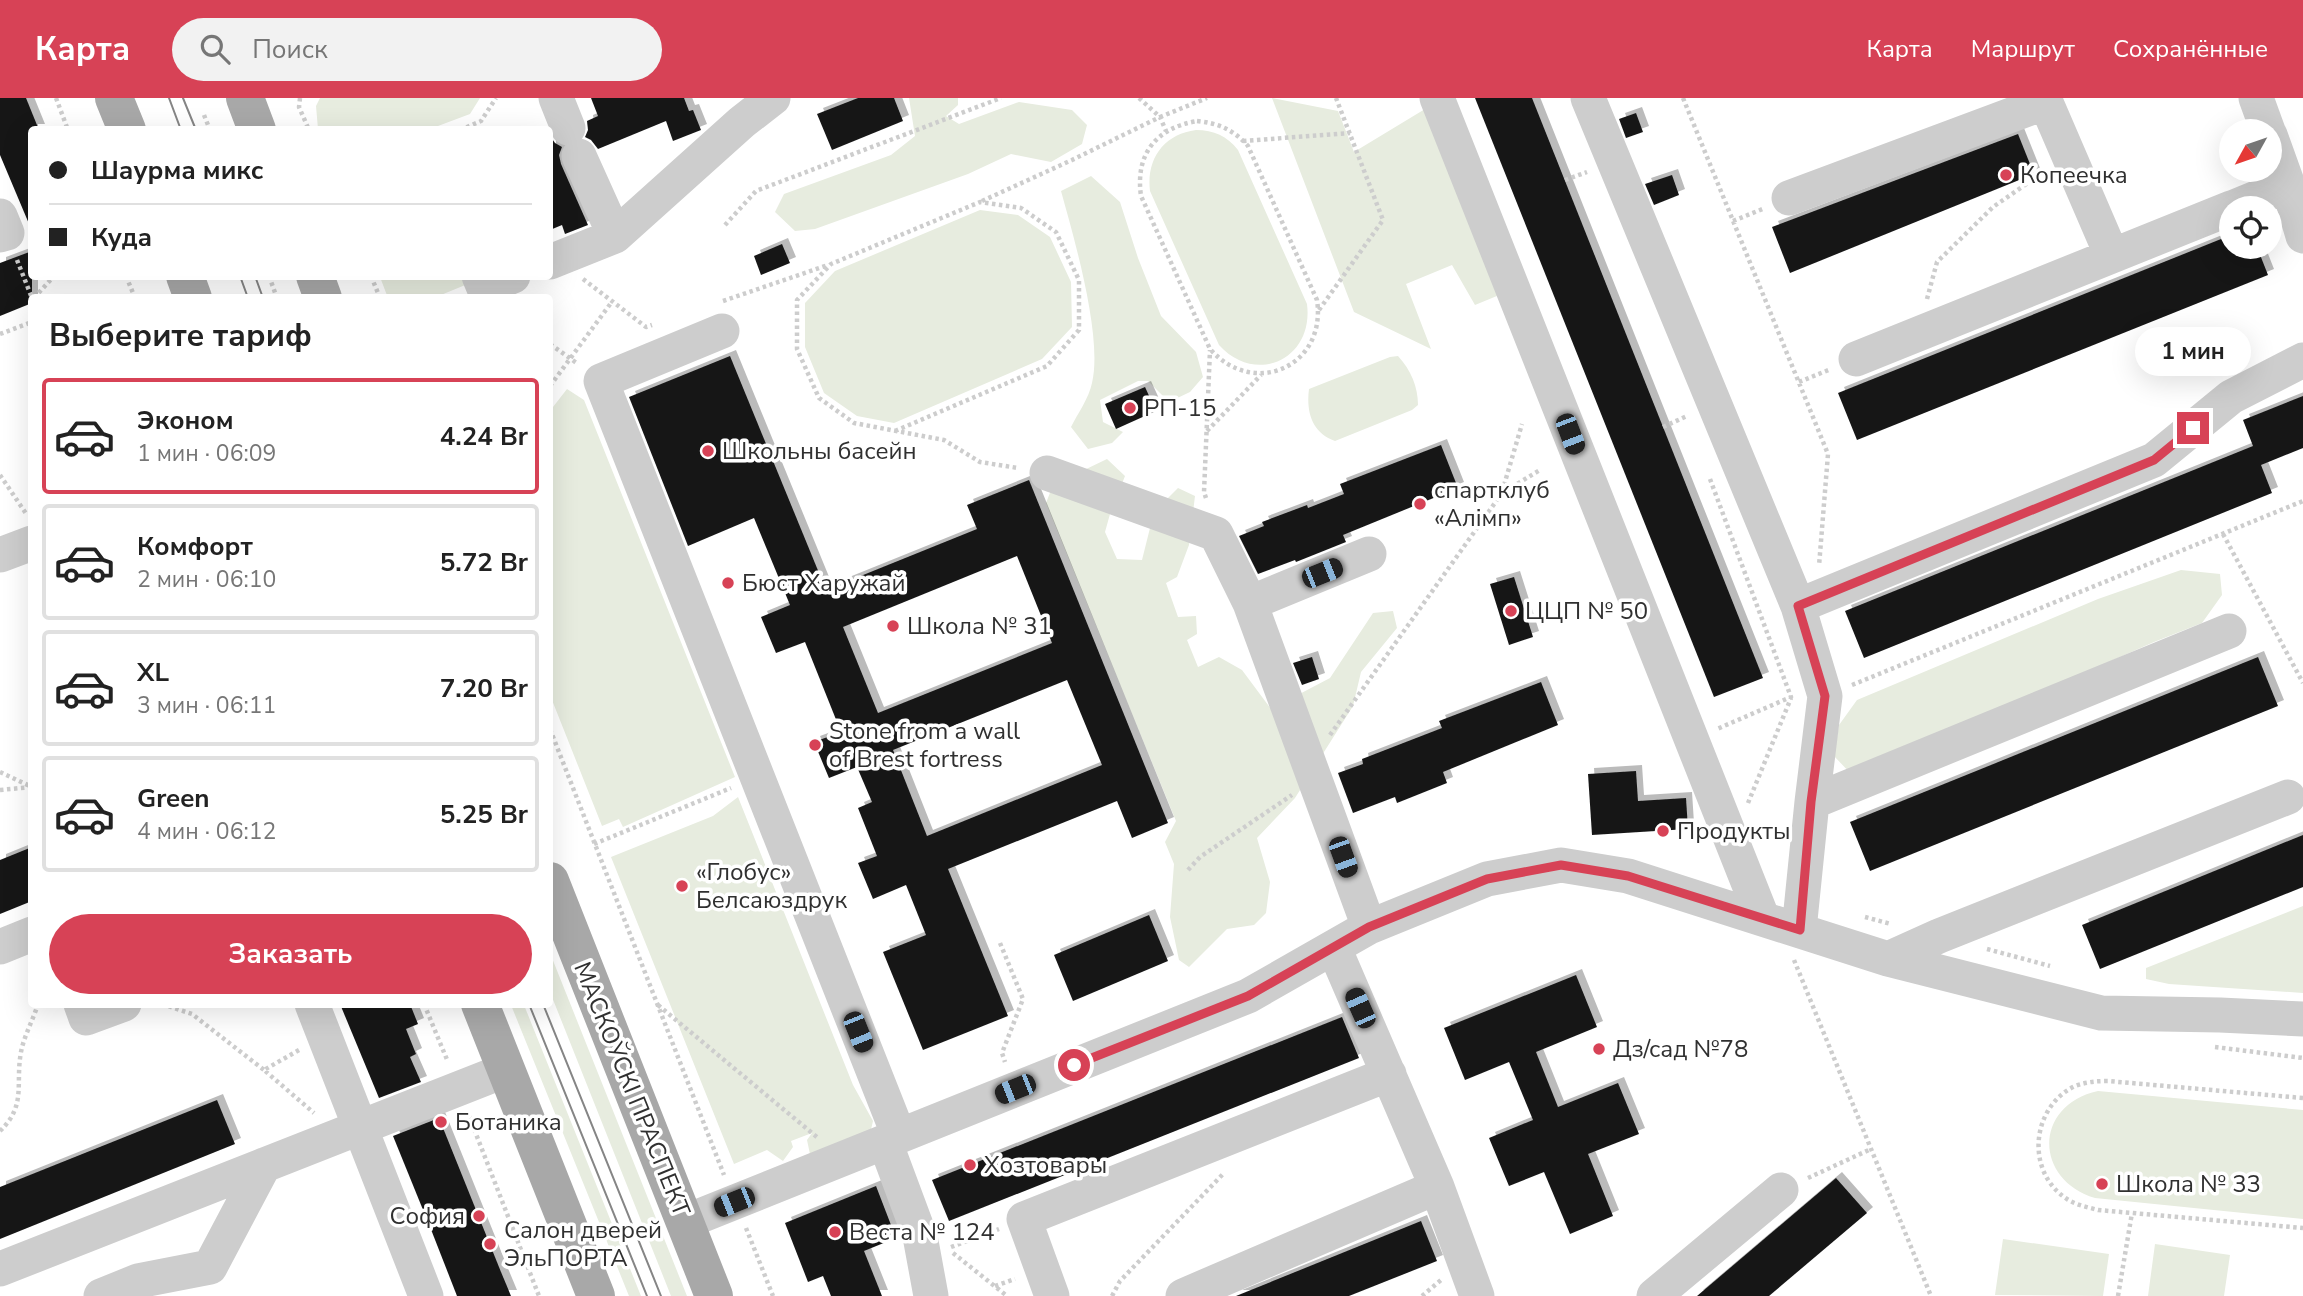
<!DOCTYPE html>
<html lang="ru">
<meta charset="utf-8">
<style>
:root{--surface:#fff;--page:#f2f2f2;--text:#222;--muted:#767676;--line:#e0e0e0;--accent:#d74256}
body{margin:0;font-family:"Nunito Sans",sans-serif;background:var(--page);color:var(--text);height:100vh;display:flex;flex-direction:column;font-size:26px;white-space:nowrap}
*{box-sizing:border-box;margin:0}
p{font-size:23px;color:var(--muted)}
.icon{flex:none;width:38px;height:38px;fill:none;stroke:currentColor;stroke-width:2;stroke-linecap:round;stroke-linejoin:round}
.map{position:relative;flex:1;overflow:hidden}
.panel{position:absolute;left:28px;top:196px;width:525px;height:714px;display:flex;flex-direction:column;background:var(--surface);border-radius:7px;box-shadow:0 7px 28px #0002}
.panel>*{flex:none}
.guide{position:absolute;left:28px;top:28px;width:525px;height:154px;border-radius:7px;box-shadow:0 7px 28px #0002;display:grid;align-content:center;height:154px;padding:0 21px;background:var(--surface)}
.needle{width:46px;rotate:230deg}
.controls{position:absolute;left:2219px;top:21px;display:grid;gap:14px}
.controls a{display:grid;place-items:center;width:63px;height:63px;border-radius:50%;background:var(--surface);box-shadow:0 7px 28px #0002;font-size:35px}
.end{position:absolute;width:32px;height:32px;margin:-16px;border:9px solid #d74256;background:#fff;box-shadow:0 0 0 4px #fff}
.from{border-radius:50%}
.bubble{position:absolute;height:49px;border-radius:24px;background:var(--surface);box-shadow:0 7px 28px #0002;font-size:23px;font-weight:700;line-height:49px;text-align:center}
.car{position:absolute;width:21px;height:42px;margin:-21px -10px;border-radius:9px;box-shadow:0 0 5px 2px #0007;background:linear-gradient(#222 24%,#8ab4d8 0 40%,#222 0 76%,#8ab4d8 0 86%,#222 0)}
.guide b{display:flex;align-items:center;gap:24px;height:66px;font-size:26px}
.guide b+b{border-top:2px solid var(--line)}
.guide i{width:18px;height:18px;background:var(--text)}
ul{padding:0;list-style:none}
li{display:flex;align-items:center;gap:21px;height:116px;margin:0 14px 10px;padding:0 7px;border:4px solid var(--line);border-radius:7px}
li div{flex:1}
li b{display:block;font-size:26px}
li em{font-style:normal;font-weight:700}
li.current{border-color:var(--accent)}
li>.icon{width:63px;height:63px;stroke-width:1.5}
h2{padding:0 21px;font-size:32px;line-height:84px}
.primary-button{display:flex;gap:14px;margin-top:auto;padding:14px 21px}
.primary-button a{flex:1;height:80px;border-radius:42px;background:var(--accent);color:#fff;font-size:28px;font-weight:700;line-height:80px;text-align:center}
header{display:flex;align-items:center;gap:42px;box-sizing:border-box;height:98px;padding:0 35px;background:var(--accent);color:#fff}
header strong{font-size:33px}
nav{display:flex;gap:38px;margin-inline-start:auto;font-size:24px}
.search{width:490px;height:63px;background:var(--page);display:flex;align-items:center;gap:18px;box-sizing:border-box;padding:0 24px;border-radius:38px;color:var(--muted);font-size:26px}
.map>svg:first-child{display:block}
.green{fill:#e7ecdf}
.building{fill:#171717;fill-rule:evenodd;filter:url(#shadow)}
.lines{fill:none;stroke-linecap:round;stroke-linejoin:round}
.path{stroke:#cdcdcd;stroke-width:4.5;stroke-dasharray:3.5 3.5;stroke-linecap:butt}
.minor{stroke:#cdcdcd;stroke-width:35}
.major{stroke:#a8a8a8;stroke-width:38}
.tram{stroke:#858585;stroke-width:2}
.route{stroke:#d74256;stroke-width:9}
.poi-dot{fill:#d74256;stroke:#fff;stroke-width:2.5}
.labels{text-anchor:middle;stroke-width:7;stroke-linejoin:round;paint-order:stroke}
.poi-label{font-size:24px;fill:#303030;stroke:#fff;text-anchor:start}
.street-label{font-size:24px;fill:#303030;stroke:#fff}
</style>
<header>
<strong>Карта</strong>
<div class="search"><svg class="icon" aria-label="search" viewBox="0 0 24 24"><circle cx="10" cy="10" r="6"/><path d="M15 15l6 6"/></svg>Поиск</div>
<nav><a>Карта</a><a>Маршрут</a><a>Сохранённые</a></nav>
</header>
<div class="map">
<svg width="2303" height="1198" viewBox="0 0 2303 1198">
<defs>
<filter id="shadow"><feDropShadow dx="6" dy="-6" stdDeviation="0" flood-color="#0004"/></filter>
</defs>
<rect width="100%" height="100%" fill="#fff"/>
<!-- green -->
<path class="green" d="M320,0H480L470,16L430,31H318L316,8Z
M909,0H958V7L946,18L959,26L1019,4L1072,12L1087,27L1082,46L1051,64L1011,56L968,76L815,131L795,133L775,114L784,96L891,57L915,38Z
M1272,0L1338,13L1354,54L1430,8L1509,193L1475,207L1452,167L1406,186L1431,251L1354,214Z
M1196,32C1214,32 1227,38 1238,52L1307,206C1314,261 1256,288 1219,247L1150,93C1146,61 1164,36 1196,32Z
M1091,78L1120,104L1138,160L1161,218L1196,254L1203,279L1190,294L1169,304L1148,283H1138L1100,302L1103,324L1123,334L1112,345L1088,351L1071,329C1078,315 1089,300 1092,285C1103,239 1074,140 1061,93Z
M980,112L1018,117L1050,139L1071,184L1072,229L1042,261L894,325L857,318L824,295L805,249V205L835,173Z
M473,178L475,183L436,199L388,200L380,179Z
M1398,258C1411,272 1418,289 1418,307L1412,312L1335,343C1312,335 1306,314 1309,291L1390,259Z
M567,291L584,302L735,679L623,729L619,721L602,728L550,597V302L553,309Z
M1107,361L1125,378L1110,416L1105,434L1117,461L1142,462L1154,414L1178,390L1195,398L1189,447L1177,479L1166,485L1178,519L1196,518L1197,536L1187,542L1198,569L1219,559L1242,572L1271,611L1330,580L1373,515L1393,513L1397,530L1361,574L1353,608L1295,700L1257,740L1270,784L1266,815L1254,827L1227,831L1189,869L1179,862L1170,819L1174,766L1165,744L1176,723L1046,405L1053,387Z
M2181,472L2220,476L2222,497L2202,525L2154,544L1852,677L1834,658L1839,627L1857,602L2098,501Z
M738,699L853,987L873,1023L869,1040L811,1061L807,1042L812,1035L791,1043L793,1049L783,1063L767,1052L734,1066L611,759L713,718Z
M2303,808V895L2169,886L2146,881V870Z
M550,855L687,1198H671L550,894Z
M511,907H524L641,1198H629Z
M2098,993L2303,1012V1121L2095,1100C2033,1081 2034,1007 2098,993Z
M2003,1141L2109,1156L2103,1198L1995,1197Z
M2155,1146L2230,1157L2224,1198H2148Z"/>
<!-- building -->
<path class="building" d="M0,0H26L39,32H32V133L0,57Z
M591,0H684L689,13L693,12L701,32L673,43L666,23L598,51L591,42L585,39L588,32L587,23L598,18Z
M858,0H894L903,23L832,52L817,16Z
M1475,0H1532L1763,580L1714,599Z
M1636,15L1643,34L1626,40L1619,21Z
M2018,36L2034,76L1790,175L1772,129Z
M550,38L555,45L562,49L559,57L561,66L588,127L565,136L562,127L550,132Z
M1672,77L1679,97L1654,107L1645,86Z
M2231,137V149H2257L2268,177L1857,342L1838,295Z
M782,146L790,165L761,177L754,158Z
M32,153V205L0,218V165Z
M730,258L826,492L977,431L967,407L1029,382L1168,725L1132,740L1117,703L948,771L1008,918L923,952L883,854L926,837L906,787L873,801L858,765L877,758L858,710L872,704L857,669L829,680L814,644L841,634L805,544L776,555L761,519L790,507L754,420L688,448L629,299ZM1017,458L1052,545L878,615L843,529ZM1067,582L1102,667L927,738L893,652Z
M1145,289L1156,313L1116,331L1105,306Z
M2303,298V350L2261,367L2272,395L1864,560L1845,513L2253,348L2243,322Z
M1441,347L1458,390L1343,437L1346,444L1296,464L1295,462L1258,476L1239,438L1264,428L1262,424L1307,407L1308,410L1344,396L1340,386Z
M1514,479L1533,539L1509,547L1490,486Z
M1312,559L1319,581L1302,587L1293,565Z
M2258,559L2278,608L1870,773L1850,724Z
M1541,584L1558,627L1443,674L1447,685L1397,705L1395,699L1353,715L1338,675L1363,666L1362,661L1442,630L1439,623Z
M1636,673L1638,703L1686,700L1688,731L1592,737L1588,676Z
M2303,737V789L2100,871L2082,827Z
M32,749V803L0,816V762Z
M1149,817L1168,863L1073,903L1054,857Z
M1576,877L1597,929L1536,954L1558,1009L1618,985L1639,1036L1588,1056L1613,1118L1570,1136L1544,1074L1509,1088L1489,1040L1533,1022L1509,964L1465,982L1444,930Z
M340,906H410L418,926L406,931L416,956L410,959L421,984L379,1000Z
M1342,919L1359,960L949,1123L932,1082Z
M217,1002L235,1046L0,1141V1089Z
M439,1020L501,1174L511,1198H457L432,1134L393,1038Z
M1836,1080L1867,1115L1769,1198H1697Z
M876,1088L896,1140L864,1153L882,1198H831L823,1178L808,1184L785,1125Z
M1421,1123L1437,1163L1349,1198H1236Z"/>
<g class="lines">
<!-- path -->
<path class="path" d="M56,0L68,32
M300,0L299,9L309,32
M1139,0L1160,19L1207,0
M1683,0L1828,356L1819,468
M204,17L210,32
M1197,23C1218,25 1234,32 1248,48L1317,202C1327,268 1254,301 1210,251L1141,98C1135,56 1156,30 1197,23Z
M460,32L481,23L496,0
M1243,43L1350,35
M1565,82L1587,74
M982,103L1072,62L1160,19L1166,33
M1733,123L1765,110
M725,127L756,93L1001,0
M17,162L32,200
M126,178L135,200
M269,178L277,200
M371,178L380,200
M583,181L646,229L652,227
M34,200L54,178
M1927,201L1937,164L1993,109L2045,73
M723,203L828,167
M1319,212L1383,122L1336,0
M0,236L32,224
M550,246L578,266
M1799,284L1831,271
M550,288L611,205
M1663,329L1687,318
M895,333L1047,268L1079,232V182L1056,134L1021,110L980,104L831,166L797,202V251L819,300L854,325L944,342L980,364L1018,370
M1207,333L1261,277
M0,377L27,417
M1710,381L1791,599L1717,631
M1502,394L1522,326
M1206,400L1204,394L1210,252
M2223,436L2303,585
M1852,587L2303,403
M550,631L724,1077
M1330,637L1502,395L1540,372
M0,674L32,689
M0,692L31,689
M1748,705L1791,600
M594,746L731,690
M1188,772L1200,759L1292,697
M1865,819L1891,826
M1000,845L1023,901L1002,955L1005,964
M1987,851L2050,868
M1794,862L1931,1198
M162,906L192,916L264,972
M424,906L448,964
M658,907L818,1040
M2215,949L2303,960
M299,952L264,972L314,1015
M2303,1000L2108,983C2096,983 2086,984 2075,988C2031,1009 2025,1074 2067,1101C2076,1107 2087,1109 2098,1112L2303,1130
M469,1018L539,1198
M0,1033C27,1007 15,986 21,954C24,938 33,922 38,906
M1808,1080L1871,1051
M746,1130L773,1198
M951,1149L999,1131
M953,1155L1007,1198
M995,1188L1015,1181
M1112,1198L1120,1183L1224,1075
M1422,1198L1441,1182
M2118,1198L2132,1115"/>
<!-- minor -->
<path class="minor" d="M556,0L568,30
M1437,0L1762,819
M1588,0L1798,508L1825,598L1812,704L1799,832
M2044,0L2112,158
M2256,0L2268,33
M2270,37L2288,87L2303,138
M579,58L615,138
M1789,100L2046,4
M2232,110L2288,87
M0,118L7,135L0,137
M550,164L615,138L742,24L773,0
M479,178L484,190L513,178
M722,233L601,283L899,1038
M1856,261L2231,110
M1047,375L1216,436L1250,505
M0,457L32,445
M1798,508L2154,362L2231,299L2303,262
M1812,704L2229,533
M1369,829L1250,505L1369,456
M0,849L32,836
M1334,850L1437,1089L1477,1198
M1888,861L1939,838L2288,699
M81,906L86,920L124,906
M312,906L426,1198
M885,1044L920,1138L931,1198
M685,1124L1248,898L1369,829L1487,781L1561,767L1628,778L1888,861L2101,915L2220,917L2303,921
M0,1171L506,972
M101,1198L138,1183L210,1169L264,1067
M1052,1198L1024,1121L1389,976
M1183,1198L1437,1089
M1654,1198L1781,1092"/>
<!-- major -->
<path class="major" d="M114,0L127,32
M245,0L257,32
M185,178L193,200
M315,178L323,200
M550,783L714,1198
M480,906L596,1198"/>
<!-- tram -->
<path class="tram" d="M169,0L181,32
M183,0L196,32
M240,178L248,200
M255,178L263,200
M529,906L647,1198
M543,906L661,1198"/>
</g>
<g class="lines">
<!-- route -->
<path class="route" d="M1074,967L1248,898L1369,829L1487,781L1561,767L1628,778L1800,832L1811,704L1825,598L1798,508L2154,362L2193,330"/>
</g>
<!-- markers -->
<g class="poi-dot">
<circle cx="2006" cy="77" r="7"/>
<circle cx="1130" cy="310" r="7"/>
<circle cx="708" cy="353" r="7"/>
<circle cx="1420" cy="406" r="7"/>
<circle cx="728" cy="485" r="7"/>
<circle cx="1511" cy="513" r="7"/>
<circle cx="893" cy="528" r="7"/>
<circle cx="815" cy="647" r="7"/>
<circle cx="1663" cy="733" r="7"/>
<circle cx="682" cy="788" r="7"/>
<circle cx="1599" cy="951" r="7"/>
<circle cx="441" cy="1024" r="7"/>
<circle cx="970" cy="1067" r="7"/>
<circle cx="2102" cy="1086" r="7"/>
<circle cx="479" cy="1118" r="7"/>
<circle cx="835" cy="1134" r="7"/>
<circle cx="490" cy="1146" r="7"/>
</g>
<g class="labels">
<!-- poi labels -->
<g class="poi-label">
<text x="2020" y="85">Копеечка</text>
<text x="1144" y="318">РП-15</text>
<text x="722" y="361">Школьны басейн</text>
<text x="1434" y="400">спартклуб<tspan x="1434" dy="28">«Алімп»</tspan></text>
<text x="742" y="493">Бюст Харужай</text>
<text x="1525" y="521">ЦЦП № 50</text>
<text x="907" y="536">Школа № 31</text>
<text x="829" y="641">Stone from a wall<tspan x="829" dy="28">of Brest fortress</tspan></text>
<text x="1677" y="741">Продукты</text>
<text x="696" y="782">«Глобус»<tspan x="696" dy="28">Белсаюздрук</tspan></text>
<text x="1613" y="959">Дз/сад №78</text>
<text x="455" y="1032">Ботаника</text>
<text x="984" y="1075">Хозтовары</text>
<text x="2116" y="1094">Школа № 33</text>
<text x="465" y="1126" text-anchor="end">София</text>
<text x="504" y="1140">Салон дверей<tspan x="504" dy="28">ЭльПОРТА</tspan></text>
<text x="849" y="1142">Веста № 124</text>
</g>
<!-- street labels -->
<g class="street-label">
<text transform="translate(632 991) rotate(68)" y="8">МАСКОЎСКІ ПРАСПЕКТ</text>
</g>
</g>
</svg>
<div class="controls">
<a><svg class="needle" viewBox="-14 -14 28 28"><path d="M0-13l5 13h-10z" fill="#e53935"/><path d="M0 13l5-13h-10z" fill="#767676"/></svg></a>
<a><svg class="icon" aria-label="locate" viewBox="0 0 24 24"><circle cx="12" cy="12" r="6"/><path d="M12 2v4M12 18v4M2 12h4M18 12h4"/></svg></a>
</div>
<i class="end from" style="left:1074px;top:967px"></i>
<i class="end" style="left:2193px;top:330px"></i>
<div class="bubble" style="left:2135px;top:229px;width:116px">1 мин</div>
<i class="car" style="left:1570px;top:336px;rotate:159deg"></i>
<i class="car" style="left:1322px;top:475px;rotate:68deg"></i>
<i class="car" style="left:1343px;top:759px;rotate:160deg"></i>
<i class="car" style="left:1360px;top:910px;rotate:336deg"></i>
<i class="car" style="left:858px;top:934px;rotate:158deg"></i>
<i class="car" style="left:1015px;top:991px;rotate:248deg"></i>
<i class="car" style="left:734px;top:1104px;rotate:248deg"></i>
<div class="guide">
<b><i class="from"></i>Шаурма микс</b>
<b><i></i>Куда</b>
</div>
<section class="panel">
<h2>Выберите тариф</h2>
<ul>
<li class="current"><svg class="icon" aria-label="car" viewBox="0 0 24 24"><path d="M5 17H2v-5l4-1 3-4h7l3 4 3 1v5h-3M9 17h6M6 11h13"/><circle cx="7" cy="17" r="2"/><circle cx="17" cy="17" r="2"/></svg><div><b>Эконом</b><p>1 мин · 06:09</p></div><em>4.24 Br</em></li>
<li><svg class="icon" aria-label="car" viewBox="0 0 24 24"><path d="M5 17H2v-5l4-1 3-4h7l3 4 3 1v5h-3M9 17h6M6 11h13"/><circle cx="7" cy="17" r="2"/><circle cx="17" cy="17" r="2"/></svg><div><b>Комфорт</b><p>2 мин · 06:10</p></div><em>5.72 Br</em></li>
<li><svg class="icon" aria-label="car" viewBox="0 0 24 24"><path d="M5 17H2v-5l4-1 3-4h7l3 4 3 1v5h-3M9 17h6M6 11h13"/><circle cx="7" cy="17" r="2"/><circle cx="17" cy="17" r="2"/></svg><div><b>XL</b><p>3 мин · 06:11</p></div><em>7.20 Br</em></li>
<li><svg class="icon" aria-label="car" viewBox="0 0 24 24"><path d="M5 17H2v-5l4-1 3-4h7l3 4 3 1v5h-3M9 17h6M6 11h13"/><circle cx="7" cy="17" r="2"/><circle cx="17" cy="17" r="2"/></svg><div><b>Green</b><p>4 мин · 06:12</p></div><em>5.25 Br</em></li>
</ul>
<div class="primary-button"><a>Заказать</a></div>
</section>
</div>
